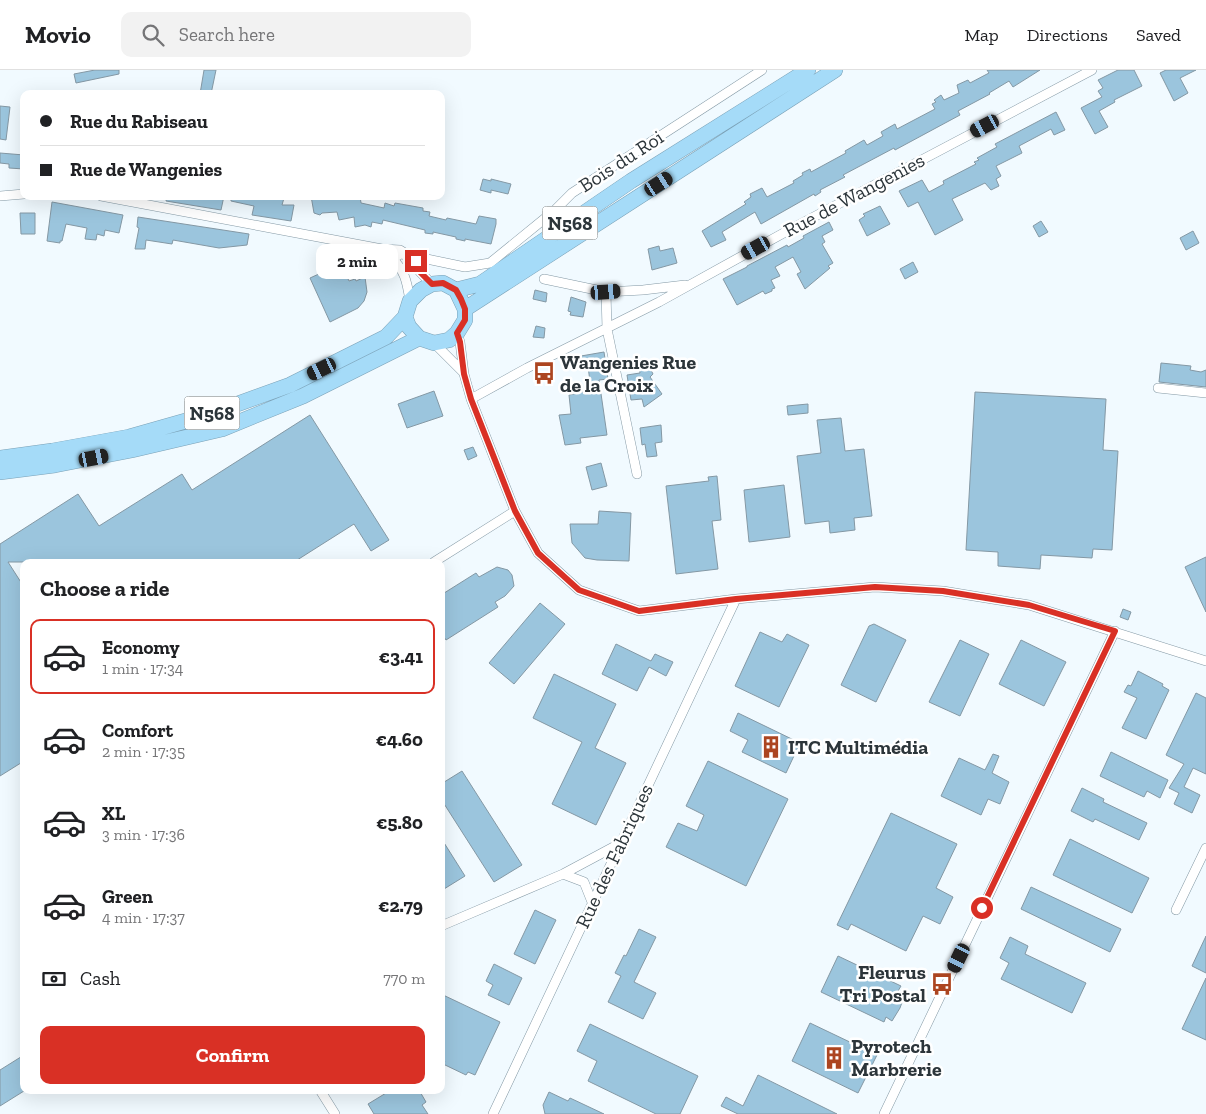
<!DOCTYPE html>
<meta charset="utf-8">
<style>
:root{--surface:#fff;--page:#f2f2f2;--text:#202124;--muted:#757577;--line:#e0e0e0;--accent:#d93025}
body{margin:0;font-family:"Zilla Slab",serif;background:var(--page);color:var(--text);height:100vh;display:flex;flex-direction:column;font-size:19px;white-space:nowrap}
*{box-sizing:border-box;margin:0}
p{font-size:16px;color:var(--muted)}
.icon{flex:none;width:28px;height:28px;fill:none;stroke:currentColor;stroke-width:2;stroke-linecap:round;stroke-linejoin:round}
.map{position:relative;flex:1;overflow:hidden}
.details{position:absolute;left:20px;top:489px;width:425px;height:535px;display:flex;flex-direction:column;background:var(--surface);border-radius:10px;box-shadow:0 5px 20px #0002}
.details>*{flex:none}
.top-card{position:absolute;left:20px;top:20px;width:425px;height:110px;border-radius:10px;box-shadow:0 5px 20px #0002;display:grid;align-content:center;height:110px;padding:0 20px;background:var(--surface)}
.end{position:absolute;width:22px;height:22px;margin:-11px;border:6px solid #d93025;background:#fff;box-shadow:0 0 0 2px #fff}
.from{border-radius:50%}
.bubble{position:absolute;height:35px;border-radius:10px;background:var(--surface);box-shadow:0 5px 20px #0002;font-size:16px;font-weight:700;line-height:35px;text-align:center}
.car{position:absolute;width:15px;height:30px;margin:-15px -8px;border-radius:6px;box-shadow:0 0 4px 1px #0007;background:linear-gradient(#222 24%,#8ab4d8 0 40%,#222 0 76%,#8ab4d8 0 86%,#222 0)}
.top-card b{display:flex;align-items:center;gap:18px;height:48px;font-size:19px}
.top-card b+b{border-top:1px solid var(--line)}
.top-card i{width:12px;height:12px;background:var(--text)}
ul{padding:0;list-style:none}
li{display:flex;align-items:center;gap:15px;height:75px;margin:0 10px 8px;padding:0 10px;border:2px solid transparent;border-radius:10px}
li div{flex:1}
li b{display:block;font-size:19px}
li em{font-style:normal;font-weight:700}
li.on{border-color:var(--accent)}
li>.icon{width:45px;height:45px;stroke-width:1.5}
h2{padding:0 20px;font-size:22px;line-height:60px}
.pay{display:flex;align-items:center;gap:12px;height:55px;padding:0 20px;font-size:19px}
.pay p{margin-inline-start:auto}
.action{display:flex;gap:10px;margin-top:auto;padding:10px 20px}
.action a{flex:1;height:58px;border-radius:10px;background:var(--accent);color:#fff;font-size:20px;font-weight:700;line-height:58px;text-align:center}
header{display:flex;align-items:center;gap:30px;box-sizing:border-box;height:70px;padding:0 25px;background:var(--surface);border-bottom:1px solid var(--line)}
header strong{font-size:24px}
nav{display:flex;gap:28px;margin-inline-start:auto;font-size:18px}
.search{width:350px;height:45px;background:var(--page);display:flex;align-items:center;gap:12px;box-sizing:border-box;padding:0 18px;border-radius:10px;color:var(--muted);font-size:19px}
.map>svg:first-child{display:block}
.building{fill:#9bc5dd;stroke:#8498a4}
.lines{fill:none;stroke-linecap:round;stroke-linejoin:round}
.street-casing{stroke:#8499a5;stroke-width:10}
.highway-casing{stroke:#7ba1b6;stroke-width:16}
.street{stroke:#fff;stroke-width:9}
.highway{stroke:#a5dbf8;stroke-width:15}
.route{stroke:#d93025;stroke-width:6}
.labels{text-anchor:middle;stroke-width:5;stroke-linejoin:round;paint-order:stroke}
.shield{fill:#fff;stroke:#6b7275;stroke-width:1}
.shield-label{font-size:19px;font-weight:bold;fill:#2c353a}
.street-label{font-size:20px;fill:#2c353a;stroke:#fff}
.poi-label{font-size:20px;font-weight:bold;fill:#2c353a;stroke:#fff;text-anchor:start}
</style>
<header>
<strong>Movio</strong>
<div class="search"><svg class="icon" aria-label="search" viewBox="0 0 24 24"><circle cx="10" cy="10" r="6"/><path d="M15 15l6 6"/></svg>Search here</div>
<nav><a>Map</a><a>Directions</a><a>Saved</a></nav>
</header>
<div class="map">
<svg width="1206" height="1044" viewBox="0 0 1206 1044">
<rect width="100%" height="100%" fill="#f1faff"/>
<!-- building -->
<path class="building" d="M95,0H119V4L76,13L74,4Z
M204,0H216L211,24H200Z
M987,0H1040L1013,17L1009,11L989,23L990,24L958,41L960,45L895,80L894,78L843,105L845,107L820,120L821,122L815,126L814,124L761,154L755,142L722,162L726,170L711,177L702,161L746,134L744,132L751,127L750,124L762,118L767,127L794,113L793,111L803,105L802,103L810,99L811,102L846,83L845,81L864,70L867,75L883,66L881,62L895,54L897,59L935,39L932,34L936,32L934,30L941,25L944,30L959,23L957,15L968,10L970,13L989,3Z
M1118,0H1134L1142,16L1114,30L1115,32L1099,41L1108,57L1095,64L1081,38L1102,27L1098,21L1103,18L1098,10Z
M1166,0H1196L1180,8L1188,23L1174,31L1160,3Z
M0,36L10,37L6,70L0,69Z
M1056,42L1065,60L1054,65L1051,59L1019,76L1022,83L996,96L1001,106L996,109L999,116L991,120L985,113L952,129L963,150L935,165L918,132L908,137L899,121L922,110L929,122L944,114L943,111L976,94L974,92L979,90L977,88L997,77L995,74Z
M0,83L24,85V99L9,98V94L0,93Z
M483,109L491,111V109L511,114L508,124L491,120V123L480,120Z
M167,126H224L221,140L166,131Z
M231,126H273L284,128L282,135H294L291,151L252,145L254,136L231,131Z
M311,126H360L361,133L384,138L385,133L394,136L395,133L423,138V141L430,142L429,146L446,150L447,148L476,154L479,146L496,149V154L491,174L465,169V171L456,169V167L433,162V164L425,163V160L383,150L382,154L372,152L371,157L365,155L355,157L354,147L339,150L337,142L322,143L320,145L314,143Z
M52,132L123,145L119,163L105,160L104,166L97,164L96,170L85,169L87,158L66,154L62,171H60V173L47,171Z
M880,136L890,154L867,166L859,150L865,146L863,144Z
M20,143H35V164H21Z
M138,147L249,164L247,175L219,178L173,170L172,174L146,170L145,179H135L139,158L137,157Z
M1041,151L1048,162L1039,167L1033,156Z
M829,152L833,160L822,166L825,172L822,174L833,193L828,196L830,198L805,219L797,204L801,202L793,187L775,197L780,206L771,210L775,218L772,219V221L765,224L763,221L737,235L723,209L747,197V196L787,175L788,177L804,168L803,166Z
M1193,161L1199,173L1186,180L1180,168Z
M659,176L660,181L673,178L677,193L652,200L648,179Z
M913,192L918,202L905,209L900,199Z
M341,194L349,211L355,209L356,211L365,207L367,222L364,231L358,238L330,252L310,208Z
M535,220L547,223L546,232L533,229Z
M571,227L586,232L583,247L570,245L571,242L568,241Z
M536,256L545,258L544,268L533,267Z
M604,282L608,309L599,310L607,365L580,368L581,373L565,375L559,345L571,344L569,325L591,320L588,296L582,297L581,286Z
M647,292L653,304L650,307L662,324L644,337L642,329L631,330L627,305L640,303L639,297Z
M1161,293L1191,296L1190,300L1201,302L1206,300V317L1159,312Z
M434,321L443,346L407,358L398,334Z
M975,322L1106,329L1103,380L1118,381L1112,480L1093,479L1092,488L1041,485L1040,499L998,496V482L966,480Z
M808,334V343L788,345L787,336Z
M310,345L389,470L371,481L354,454L294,492H8L24,517V691L0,706V474L78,424L99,456L182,404L192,420Z
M841,348L845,381L864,379L872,446L854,448L855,460L830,463L829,451L805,454L797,386L821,383L817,350Z
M661,355L662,372L655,373L657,386L647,387L645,374L642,375L640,358Z
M473,377L477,386L468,390L464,380Z
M601,393L607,416L592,420L586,397Z
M717,406L721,450L712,451L718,499L676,504L666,416L709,411L708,407Z
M784,415L790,467L749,472L744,420Z
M599,441L631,443L629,491L597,490L585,488L572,473L570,454H598Z
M1206,487V542L1185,497Z
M497,497L508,500L512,505L514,516L505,526L495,532L498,537L446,570L441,562V525L476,503L479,507Z
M540,533L565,554L514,614L489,593Z
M1123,539L1131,542L1128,550L1120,547Z
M874,554L906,570L876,632L841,615L869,556Z
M760,562L782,572L787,564L809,575L779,637L735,616Z
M960,570L989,584L960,646L929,632Z
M1021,570L1066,592L1044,636L999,614Z
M616,574L651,591L655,584L673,592L666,606L649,597L637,621L602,604Z
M1138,601L1163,614L1162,616L1169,620L1146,669L1122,658L1137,628L1124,622L1128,615L1131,616Z
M554,604L616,634L595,678L626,693L596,755L552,734L582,672L533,648Z
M1196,623L1206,628V704L1193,698L1184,717L1200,725L1192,743L1174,734L1179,723L1169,718L1184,694L1166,685Z
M738,643L800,673L786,703L742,682L748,670L730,661Z
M1111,682L1168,710L1160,728L1147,721L1144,727L1100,706Z
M993,684L999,686L992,703L1009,712L1000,734L988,729L981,745L941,726L959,688L985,700Z
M708,691L788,729L746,816L666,777L678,753L697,761L704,745L686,736Z
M462,701L522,795L494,812L441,729V714Z
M1082,718L1104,729L1103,732L1147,753L1139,770L1095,749L1093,752L1071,741Z
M891,743L957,774L936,818L953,827L940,854L923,846L906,881L851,854L848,860L837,855Z
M441,768L465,806L444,819L441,815Z
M1070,769L1149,808L1132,843L1053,805Z
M1031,817L1121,859L1110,882L1021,839Z
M535,840L556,850L535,894L514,884Z
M639,859L656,867L634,912L656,923L643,949L608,932L621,906L615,903L624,885L626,886Z
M1206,866V903L1192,896Z
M1010,867L1028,876L1025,884L1086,913L1072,943L1001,909L1009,893L1000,888Z
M838,886L901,916L898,921L905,924L900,938L892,951L886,947L884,952L821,922Z
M494,894L522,908L509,935L488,925L493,915L486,911Z
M1206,908V970L1182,959Z
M441,924L500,952L475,1005L468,1002L466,1005L443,994L445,991L441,989Z
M810,953L877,985L858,1023L792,991Z
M590,954L698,1006L680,1044H656L588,1011L597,991L577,981Z
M24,985V1021L0,1036V1000Z
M758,1005L837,1044H738L721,1036L726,1027L743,1036Z
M391,1020H419L426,1032L422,1035L428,1044H374L368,1034Z
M549,1022L568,1031L570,1028L604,1044H545L543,1035Z"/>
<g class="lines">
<defs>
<path id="street" d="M0,126L24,124
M101,126L382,179L400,180L408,185L416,191L420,202L432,214
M389,185C405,200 407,211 410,231
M393,189L400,184L408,185L465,197L490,193L554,141L572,123L762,0
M544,209L606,222L643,220L685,215
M606,222L607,259L637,404
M457,263L460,272L464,304L471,329L515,441L538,483L579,520L639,541L736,529L875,517L943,521L1029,535L1206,591
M434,273L464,303
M1158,318L1206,323
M471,329L527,298L659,232L789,160L1092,0
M434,492L515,441
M563,804L584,812L592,832
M1176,840L1206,778
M441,856L563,804L621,773
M320,1020L335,1044
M493,1044L736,529
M884,1044L1115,561"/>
<path id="highway" d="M456,220L480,214L631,111L808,0
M465,239L835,0
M0,388L52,381L129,367L210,344L290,315L386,267L405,247L410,231L421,220L432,214L443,213L456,220L465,239V250L457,263L449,270L434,273L419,268L409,257L405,247
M0,402L55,395L132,380L222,359L303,326L419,268"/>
</defs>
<!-- street casing -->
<use href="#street" class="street-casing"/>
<!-- highway casing -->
<use href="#highway" class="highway-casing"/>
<!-- street -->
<use href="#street" class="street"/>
<!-- highway -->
<use href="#highway" class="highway"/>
</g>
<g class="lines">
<!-- route -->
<path class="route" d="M416,191L420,202L432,214L443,213L456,220L461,229L465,239V250L457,263L460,272L464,304L471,329L515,441L538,483L579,520L639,541L736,529L875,517L943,521L1029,535L1115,561L982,838"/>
</g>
<!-- icons -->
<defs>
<symbol id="bus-bare" viewBox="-9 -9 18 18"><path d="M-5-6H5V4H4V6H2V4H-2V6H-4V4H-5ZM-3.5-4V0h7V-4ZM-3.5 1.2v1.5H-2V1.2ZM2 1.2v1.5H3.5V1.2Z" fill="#ac4520" stroke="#fff" stroke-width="2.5" paint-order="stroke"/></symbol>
<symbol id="building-bare" viewBox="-9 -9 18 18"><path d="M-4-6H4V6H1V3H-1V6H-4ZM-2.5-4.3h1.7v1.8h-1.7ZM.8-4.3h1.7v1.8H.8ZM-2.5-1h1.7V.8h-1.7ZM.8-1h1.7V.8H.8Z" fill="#ac4520" stroke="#fff" stroke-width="2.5" paint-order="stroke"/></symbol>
</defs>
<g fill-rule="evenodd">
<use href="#bus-bare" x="528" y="287" width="32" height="32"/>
<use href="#building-bare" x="755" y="661" width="32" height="32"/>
<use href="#bus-bare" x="926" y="898" width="32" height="32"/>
<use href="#building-bare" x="818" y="972" width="32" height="32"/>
</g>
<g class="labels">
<!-- shield labels -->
<g class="shield">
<rect x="542.5" y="136.5" width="55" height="33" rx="4"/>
<rect x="184.5" y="326.5" width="55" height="33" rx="4"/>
</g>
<g class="shield-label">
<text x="570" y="160">N568</text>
<text x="212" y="350">N568</text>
</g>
<!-- street labels -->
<g class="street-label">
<text transform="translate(621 91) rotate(-33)" y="7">Bois du Roi</text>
<text transform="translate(854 125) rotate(-28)" y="7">Rue de Wangenies</text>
<text transform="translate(614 786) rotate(-65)" y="7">Rue des Fabriques</text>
</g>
<!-- poi labels -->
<g class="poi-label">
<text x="560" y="299">Wangenies Rue<tspan x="560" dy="23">de la Croix</tspan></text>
<text x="788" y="684">ITC Multimédia</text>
<text x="926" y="909" text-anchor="end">Fleurus<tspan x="926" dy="23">Tri Postal</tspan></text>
<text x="851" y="983">Pyrotech<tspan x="851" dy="23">Marbrerie</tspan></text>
</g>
</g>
</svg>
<i class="end from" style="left:982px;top:838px"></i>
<i class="end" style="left:416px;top:191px"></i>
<div class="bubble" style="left:316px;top:174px;width:82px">2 min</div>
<i class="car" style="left:985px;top:56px;rotate:242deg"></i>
<i class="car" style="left:659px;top:114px;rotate:57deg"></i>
<i class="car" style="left:756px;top:178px;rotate:241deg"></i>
<i class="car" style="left:606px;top:222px;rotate:86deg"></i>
<i class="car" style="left:322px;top:299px;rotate:244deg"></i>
<i class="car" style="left:94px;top:388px;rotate:79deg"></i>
<i class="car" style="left:959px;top:888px;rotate:206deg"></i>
<div class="top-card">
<b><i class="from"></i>Rue du Rabiseau</b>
<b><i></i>Rue de Wangenies</b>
</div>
<section class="details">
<h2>Choose a ride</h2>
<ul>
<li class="on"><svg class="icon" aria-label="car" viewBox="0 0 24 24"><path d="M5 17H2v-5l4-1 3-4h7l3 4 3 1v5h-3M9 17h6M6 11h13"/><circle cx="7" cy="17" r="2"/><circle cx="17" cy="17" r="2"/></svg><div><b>Economy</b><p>1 min · 17:34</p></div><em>€3.41</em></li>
<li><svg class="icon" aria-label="car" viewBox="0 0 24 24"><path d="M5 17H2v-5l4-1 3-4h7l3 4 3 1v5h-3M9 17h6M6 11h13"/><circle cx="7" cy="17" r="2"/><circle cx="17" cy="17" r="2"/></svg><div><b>Comfort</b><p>2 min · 17:35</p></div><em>€4.60</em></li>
<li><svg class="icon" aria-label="car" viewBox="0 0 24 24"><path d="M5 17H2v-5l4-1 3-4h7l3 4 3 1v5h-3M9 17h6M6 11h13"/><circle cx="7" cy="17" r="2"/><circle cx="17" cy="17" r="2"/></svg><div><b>XL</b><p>3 min · 17:36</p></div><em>€5.80</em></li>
<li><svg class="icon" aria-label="car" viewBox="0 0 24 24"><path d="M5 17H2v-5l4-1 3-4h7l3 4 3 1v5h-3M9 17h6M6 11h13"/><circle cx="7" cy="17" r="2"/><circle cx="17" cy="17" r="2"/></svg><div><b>Green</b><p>4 min · 17:37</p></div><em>€2.79</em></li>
</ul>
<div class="pay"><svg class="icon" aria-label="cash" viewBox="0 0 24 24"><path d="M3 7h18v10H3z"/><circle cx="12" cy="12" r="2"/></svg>Cash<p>770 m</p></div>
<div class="action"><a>Confirm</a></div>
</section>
</div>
